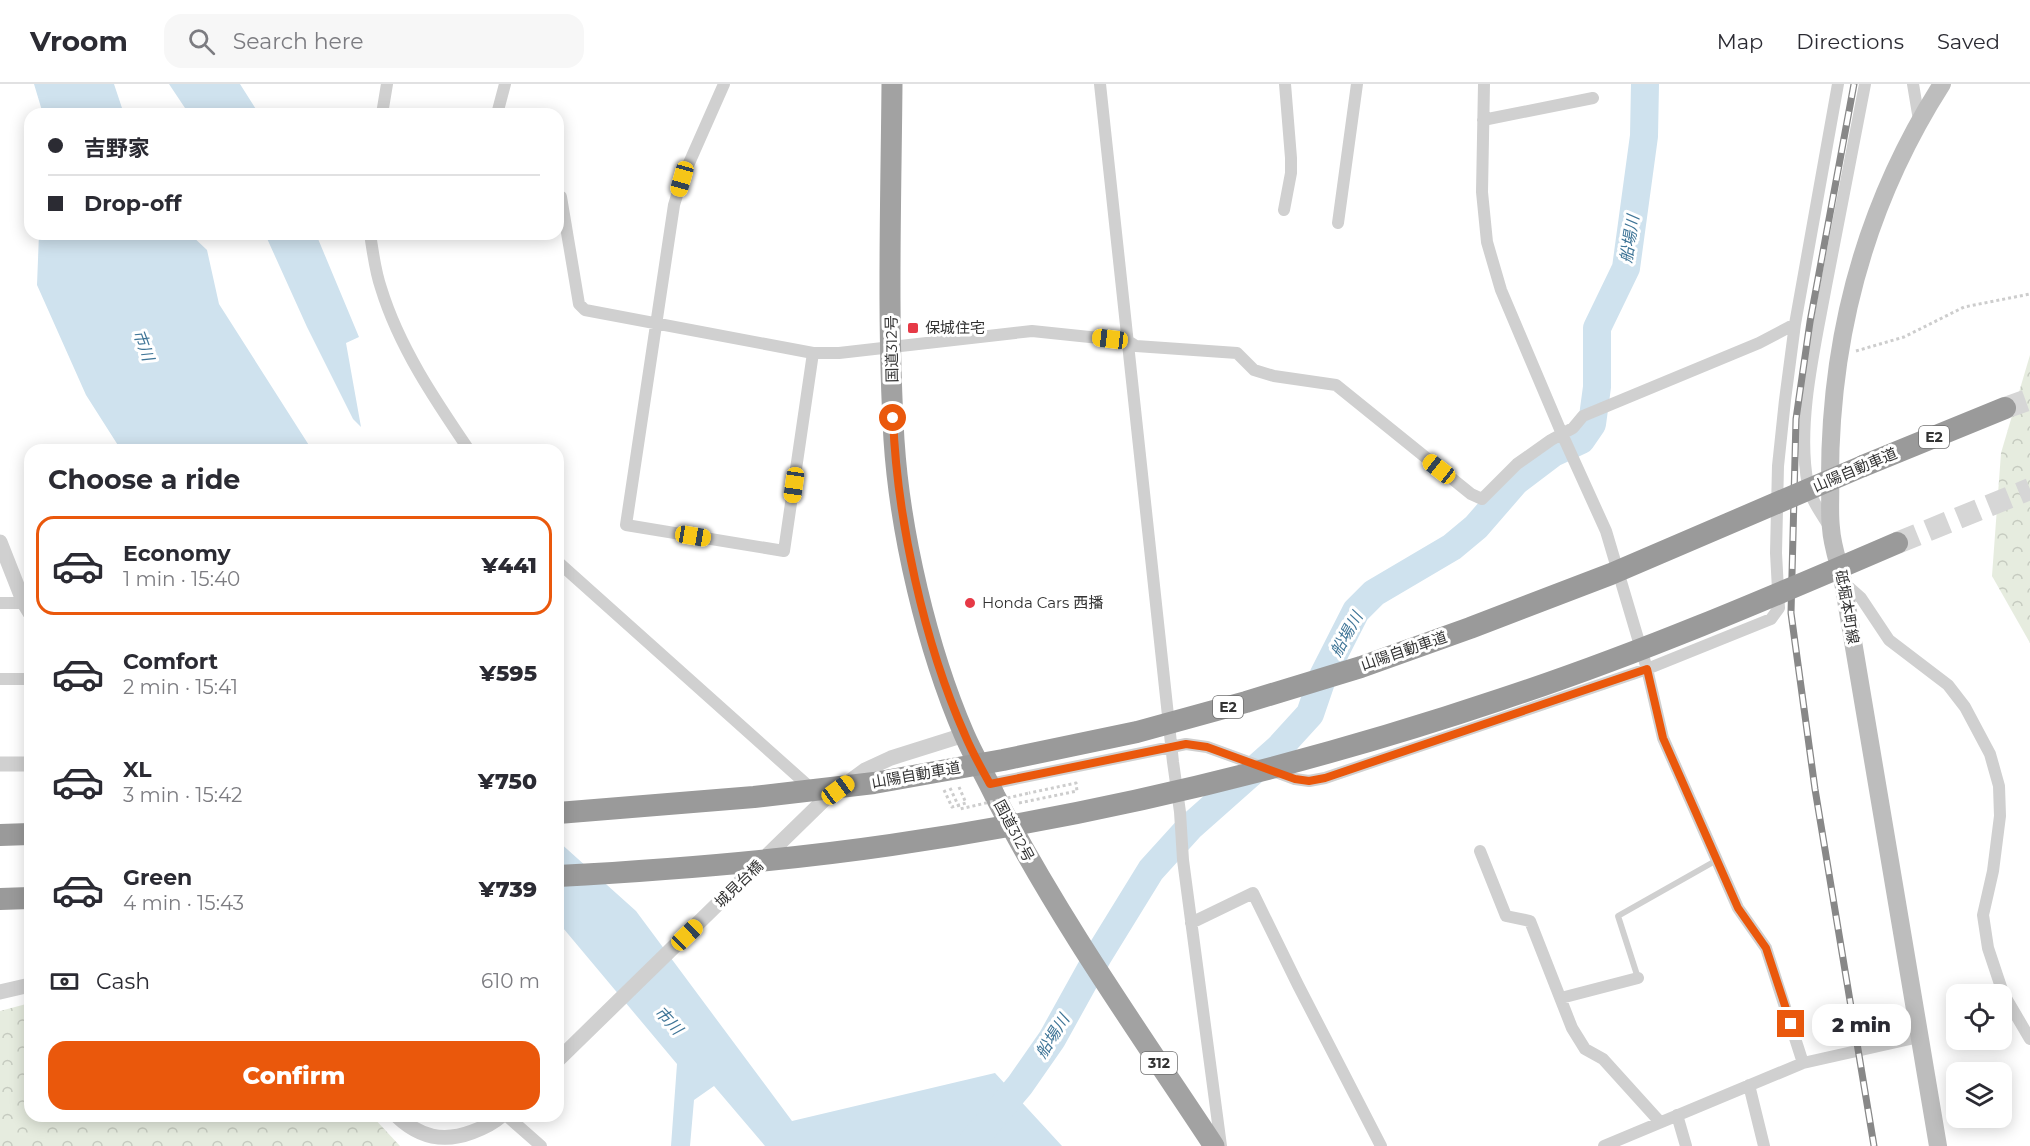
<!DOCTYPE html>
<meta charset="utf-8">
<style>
:root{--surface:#fff;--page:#f7f7f7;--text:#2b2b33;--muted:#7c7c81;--line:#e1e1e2;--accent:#ea580c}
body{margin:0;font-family:Montserrat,"Noto Sans JP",sans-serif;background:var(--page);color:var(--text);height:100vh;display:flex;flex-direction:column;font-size:22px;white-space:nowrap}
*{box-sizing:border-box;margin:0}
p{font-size:20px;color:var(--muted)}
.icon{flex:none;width:33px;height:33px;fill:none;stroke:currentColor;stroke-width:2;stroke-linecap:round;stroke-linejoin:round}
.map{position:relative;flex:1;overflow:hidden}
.sheet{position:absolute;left:24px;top:360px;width:540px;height:678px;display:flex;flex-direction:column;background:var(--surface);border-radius:18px;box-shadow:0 3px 15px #0003}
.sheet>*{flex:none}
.banner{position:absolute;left:24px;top:24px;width:540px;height:132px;border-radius:18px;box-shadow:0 3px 15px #0003;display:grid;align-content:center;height:132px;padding:0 24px;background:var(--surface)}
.tools{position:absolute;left:1946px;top:900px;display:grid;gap:12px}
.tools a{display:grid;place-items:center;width:66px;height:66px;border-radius:12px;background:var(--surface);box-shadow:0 3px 15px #0003;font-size:30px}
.end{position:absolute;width:27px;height:27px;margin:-14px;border:8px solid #ea580c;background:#fff;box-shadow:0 0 0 3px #fff}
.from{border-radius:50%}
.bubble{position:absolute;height:42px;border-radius:18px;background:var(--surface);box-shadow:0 3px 15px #0003;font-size:20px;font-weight:800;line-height:42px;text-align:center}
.car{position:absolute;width:18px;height:36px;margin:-18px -9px;border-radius:8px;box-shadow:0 0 4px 2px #0007;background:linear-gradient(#f5c518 24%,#345 0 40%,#f5c518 0 76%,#345 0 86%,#f5c518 0)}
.banner b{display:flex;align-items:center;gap:21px;height:57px;font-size:22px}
.banner b+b{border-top:2px solid var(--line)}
.banner i{width:15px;height:15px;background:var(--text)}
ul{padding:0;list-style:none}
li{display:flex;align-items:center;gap:18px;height:99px;margin:0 12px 9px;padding:0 12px;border:3px solid transparent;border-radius:18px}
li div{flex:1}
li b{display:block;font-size:22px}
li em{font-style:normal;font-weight:800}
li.active{border-color:var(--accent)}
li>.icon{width:54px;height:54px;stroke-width:1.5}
h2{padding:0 24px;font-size:27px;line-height:72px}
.pay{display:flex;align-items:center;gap:15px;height:66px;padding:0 24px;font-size:22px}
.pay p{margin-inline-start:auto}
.action{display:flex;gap:12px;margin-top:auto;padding:12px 24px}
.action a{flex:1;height:69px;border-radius:18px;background:var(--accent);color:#fff;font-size:24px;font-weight:800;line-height:69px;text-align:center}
header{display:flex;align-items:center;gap:36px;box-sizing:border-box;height:84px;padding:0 30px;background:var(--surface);border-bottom:2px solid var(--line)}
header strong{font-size:28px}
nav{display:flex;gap:33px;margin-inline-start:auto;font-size:21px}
.search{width:420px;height:54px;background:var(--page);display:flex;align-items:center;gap:15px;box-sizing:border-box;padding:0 21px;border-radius:18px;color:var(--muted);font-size:22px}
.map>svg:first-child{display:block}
.forest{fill:url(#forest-crowns)}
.water{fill:#cfe2ee}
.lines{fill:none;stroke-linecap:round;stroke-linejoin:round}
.river{stroke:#cfe2ee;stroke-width:28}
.motorway-tunnel{stroke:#d6d6d6;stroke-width:22;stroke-dasharray:22 11;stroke-linecap:butt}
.path{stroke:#cdcdcd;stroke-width:3;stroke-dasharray:3 3;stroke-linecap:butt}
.service{stroke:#d0d0d0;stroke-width:6}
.minor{stroke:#d0d0d0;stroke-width:12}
.tertiary{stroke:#d0d0d0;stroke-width:15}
.secondary{stroke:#bdbdbd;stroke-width:18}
.trunk{stroke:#a2a2a2;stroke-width:21}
.motorway{stroke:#9a9a9a;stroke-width:22}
.rail-casing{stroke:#888;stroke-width:7}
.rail{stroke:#fff;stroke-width:4.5;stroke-dasharray:14;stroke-linecap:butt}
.path-bridge{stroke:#cdcdcd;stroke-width:3;stroke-dasharray:3 3;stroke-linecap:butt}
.motorway-bridge{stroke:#9a9a9a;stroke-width:22}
.route{stroke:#ea580c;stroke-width:8}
.poi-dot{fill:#e63946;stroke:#fff;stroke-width:2}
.labels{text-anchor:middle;stroke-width:6;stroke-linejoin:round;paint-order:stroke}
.shield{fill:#fff;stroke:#707070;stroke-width:1.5}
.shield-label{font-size:14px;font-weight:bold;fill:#333}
.poi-label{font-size:15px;fill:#333;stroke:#fff;text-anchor:start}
.street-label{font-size:15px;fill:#333;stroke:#fff}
.water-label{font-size:16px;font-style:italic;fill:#3f7597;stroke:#fff}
</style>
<header>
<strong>Vroom</strong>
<div class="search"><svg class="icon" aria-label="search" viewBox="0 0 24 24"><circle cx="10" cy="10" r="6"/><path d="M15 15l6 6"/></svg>Search here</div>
<nav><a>Map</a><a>Directions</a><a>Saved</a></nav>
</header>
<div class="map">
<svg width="2030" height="1062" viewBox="0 0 2030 1062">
<defs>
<pattern id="forest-crowns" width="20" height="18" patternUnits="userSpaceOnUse" patternTransform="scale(1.5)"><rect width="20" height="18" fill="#e6ecdf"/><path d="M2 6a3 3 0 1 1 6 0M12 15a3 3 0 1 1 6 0" fill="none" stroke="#c6cbc0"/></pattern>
</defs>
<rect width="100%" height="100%" fill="#fff"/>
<!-- forest -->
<path class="forest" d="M2030,271V559L1992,492L2001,369Z
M30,919V1032H372L400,1062H0V927Z"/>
<!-- water -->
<path class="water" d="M34,0H114L124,30H43Z
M169,0H240L259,30H189Z
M39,150H190L207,166L219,220L312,366H121L86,311L37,201Z
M265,150H316L359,253L346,259L361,343L353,335L307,243Z
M558,757L636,827L792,1037L995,989L1062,1062H765L714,1002L694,1016L690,1062H671L677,980L558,838Z"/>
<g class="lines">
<!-- river -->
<path class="river" d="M969,1062L1020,1001L1052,955L1098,872L1151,786L1190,743L1279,664L1310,630L1323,592L1356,527L1374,509L1452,463L1476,443L1516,397L1553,369L1581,356L1592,340L1597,303V244L1626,184L1644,52L1645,0"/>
<!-- motorway-tunnel -->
<path class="motorway-tunnel" d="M2005,324L2030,315
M1897,459L2030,405"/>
<!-- path -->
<path class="path" d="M1856,267L1904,253L1964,223L2030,210
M944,706L952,723L966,719L959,703
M1019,719L1077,707L1076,699L1029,709"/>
<!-- service -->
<path class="service" d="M1638,894L1618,832L1717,776"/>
<!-- minor -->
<path class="minor" d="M724,0L682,95L674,121L626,441L784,467L813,269
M1100,0L1173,678L1180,728L1183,776L1221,1062
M1484,0L1482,108L1487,158L1501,206L1562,350L1606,447L1647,585L1663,654L1738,824L1766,864L1803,979
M1913,0L1919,36
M382,30L387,0
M497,30L505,0
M1483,36L1593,14
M558,113H561L579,220L585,226L813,269H839L1032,247L1128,257L1136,262L1237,269L1254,286L1274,292L1336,301L1471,410L1482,415L1517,380L1551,356L1573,344L1583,332L1759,259L1795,240
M1284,126L1291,89V74L1285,0
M1338,139L1357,0
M370,150C373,168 375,187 381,204C399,263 435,316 469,366
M1829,442C1821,429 1811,416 1808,401C1796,341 1815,262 1826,202C1839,135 1852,67 1865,0
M558,478L814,707
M1843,498L1861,514L1889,556L1948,601L1965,623L1990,670L1999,702L2000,732L1993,787L1983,831L1988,864L2003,909L2030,955
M0,519H24
M0,595H30
M990,700L1186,660L1207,663L1295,695L1309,697L1325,694L1647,585L1771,535L1779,524L1776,469L1778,382L1785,316L1795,240L1838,0
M1480,767L1506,832L1530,837L1572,944L1585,965L1603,975L1660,1038
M1191,839L1253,809L1298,901L1381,1062
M1561,914L1638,894
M1749,1001L1764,1062
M1677,1031L1686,1062
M507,1032L541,1062
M1604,1062L1803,979L1919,953"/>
<!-- tertiary -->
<path class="tertiary" d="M0,458L24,519L30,529
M0,680H30
M0,908L30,901
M558,976L824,716L865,686L891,674L964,651
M397,1032C419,1053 443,1059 472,1048C483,1044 492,1040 501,1032"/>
<!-- secondary -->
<path class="secondary" d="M1938,1062L1843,498C1839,480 1832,462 1831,444C1829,428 1831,411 1830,394C1830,253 1866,119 1942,0"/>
<!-- trunk -->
<path class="trunk" d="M892,0C891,118 887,237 894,356C900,449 927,564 964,650C973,671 985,691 995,712C1058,834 1138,947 1214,1062"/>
<!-- motorway -->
<path class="motorway" d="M1863,382L2005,324
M0,751L30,750
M0,815L30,814"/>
<defs>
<path id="rail" d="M1854,0L1810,238L1796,335L1791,529L1815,705L1874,1062"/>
</defs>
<!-- rail casing -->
<use href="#rail" class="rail-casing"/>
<!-- rail -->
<use href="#rail" class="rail"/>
<!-- path-bridge -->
<path class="path-bridge" d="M950,704L960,725L1029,709"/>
<!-- motorway-bridge -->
<path class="motorway-bridge" d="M558,729L754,713L874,699L1003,676L1137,648L1246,618L1361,583L1470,544L1611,490L1863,382
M558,792C669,786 781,777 891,761C1099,731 1303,682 1502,615C1636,571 1767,515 1897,459"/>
</g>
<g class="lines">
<!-- route -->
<path class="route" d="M893,334C897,435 924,559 965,651C972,668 981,684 990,700L1186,660L1207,663L1295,695L1309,697L1325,694L1647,585L1663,654L1738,824L1766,864L1791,940"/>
</g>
<!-- markers -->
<g class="poi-dot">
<rect x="907" y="238" width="12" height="12" rx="3"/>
<circle cx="970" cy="519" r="6"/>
</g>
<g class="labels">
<!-- shield labels -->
<g class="shield">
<rect x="1919" y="342" width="30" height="22" rx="4.5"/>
<rect x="1213" y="612" width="30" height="22" rx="4.5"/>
<rect x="1141" y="968" width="36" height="22" rx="4.5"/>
</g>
<g class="shield-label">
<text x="1934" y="358">E2</text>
<text x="1228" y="628">E2</text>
<text x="1159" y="984">312</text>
</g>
<!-- poi labels -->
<g class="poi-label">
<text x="925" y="249">保城住宅</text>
<text x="982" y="524">Honda Cars 西播</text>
</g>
<!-- street labels -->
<g class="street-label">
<text transform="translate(892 265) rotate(-91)" y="5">国道312号</text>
<text transform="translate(1855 386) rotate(-23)" y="5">山陽自動車道</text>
<text transform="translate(1847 523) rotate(80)" y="5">砥堀本町線</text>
<text transform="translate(1404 567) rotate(-19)" y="5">山陽自動車道</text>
<text transform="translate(916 691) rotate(-10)" y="5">山陽自動車道</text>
<text transform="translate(1014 747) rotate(62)" y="5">国道312号</text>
<text transform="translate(739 800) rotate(-44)" y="5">城見台橋</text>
</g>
<!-- water labels -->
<g class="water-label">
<text transform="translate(1629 155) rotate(-81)" y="6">船場川</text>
<text transform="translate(144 261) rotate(70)" y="6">市川</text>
<text transform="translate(1346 550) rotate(-61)" y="6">船場川</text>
<text transform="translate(669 936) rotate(47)" y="6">市川</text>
<text transform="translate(1052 952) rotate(-58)" y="6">船場川</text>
</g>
</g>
</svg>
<div class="tools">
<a><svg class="icon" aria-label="locate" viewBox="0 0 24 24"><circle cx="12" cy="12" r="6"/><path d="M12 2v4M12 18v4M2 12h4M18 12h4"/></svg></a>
<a><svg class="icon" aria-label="layers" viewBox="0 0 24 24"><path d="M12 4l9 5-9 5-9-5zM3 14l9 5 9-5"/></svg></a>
</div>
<i class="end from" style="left:893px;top:334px"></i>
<i class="end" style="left:1791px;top:940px"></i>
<div class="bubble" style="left:1812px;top:920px;width:99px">2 min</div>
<i class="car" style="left:682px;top:95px;rotate:196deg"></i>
<i class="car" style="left:1110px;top:255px;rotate:277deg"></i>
<i class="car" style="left:1439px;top:385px;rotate:308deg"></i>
<i class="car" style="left:794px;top:401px;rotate:188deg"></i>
<i class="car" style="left:693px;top:452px;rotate:99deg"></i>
<i class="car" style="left:838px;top:706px;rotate:54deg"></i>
<i class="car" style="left:687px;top:851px;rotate:46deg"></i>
<div class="banner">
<b><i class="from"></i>吉野家</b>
<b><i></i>Drop-off</b>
</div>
<section class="sheet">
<h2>Choose a ride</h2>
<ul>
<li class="active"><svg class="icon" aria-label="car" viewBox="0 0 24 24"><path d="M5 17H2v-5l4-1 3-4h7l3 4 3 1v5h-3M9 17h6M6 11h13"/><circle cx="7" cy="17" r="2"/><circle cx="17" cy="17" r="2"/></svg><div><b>Economy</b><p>1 min · 15:40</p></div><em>¥441</em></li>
<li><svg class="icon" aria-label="car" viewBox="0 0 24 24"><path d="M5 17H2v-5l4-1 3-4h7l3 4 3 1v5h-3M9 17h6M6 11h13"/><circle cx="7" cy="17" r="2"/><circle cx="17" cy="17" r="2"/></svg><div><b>Comfort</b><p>2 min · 15:41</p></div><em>¥595</em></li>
<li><svg class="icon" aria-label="car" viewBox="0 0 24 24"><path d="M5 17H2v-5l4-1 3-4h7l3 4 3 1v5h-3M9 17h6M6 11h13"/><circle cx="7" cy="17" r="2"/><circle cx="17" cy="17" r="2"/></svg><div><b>XL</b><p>3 min · 15:42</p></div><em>¥750</em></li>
<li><svg class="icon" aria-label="car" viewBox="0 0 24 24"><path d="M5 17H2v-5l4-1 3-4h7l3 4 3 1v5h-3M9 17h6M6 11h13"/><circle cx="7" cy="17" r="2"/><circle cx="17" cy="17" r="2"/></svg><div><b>Green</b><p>4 min · 15:43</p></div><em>¥739</em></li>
</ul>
<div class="pay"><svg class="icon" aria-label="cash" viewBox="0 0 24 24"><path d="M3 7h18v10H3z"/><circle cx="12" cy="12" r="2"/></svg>Cash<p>610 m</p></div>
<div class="action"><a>Confirm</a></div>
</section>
</div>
